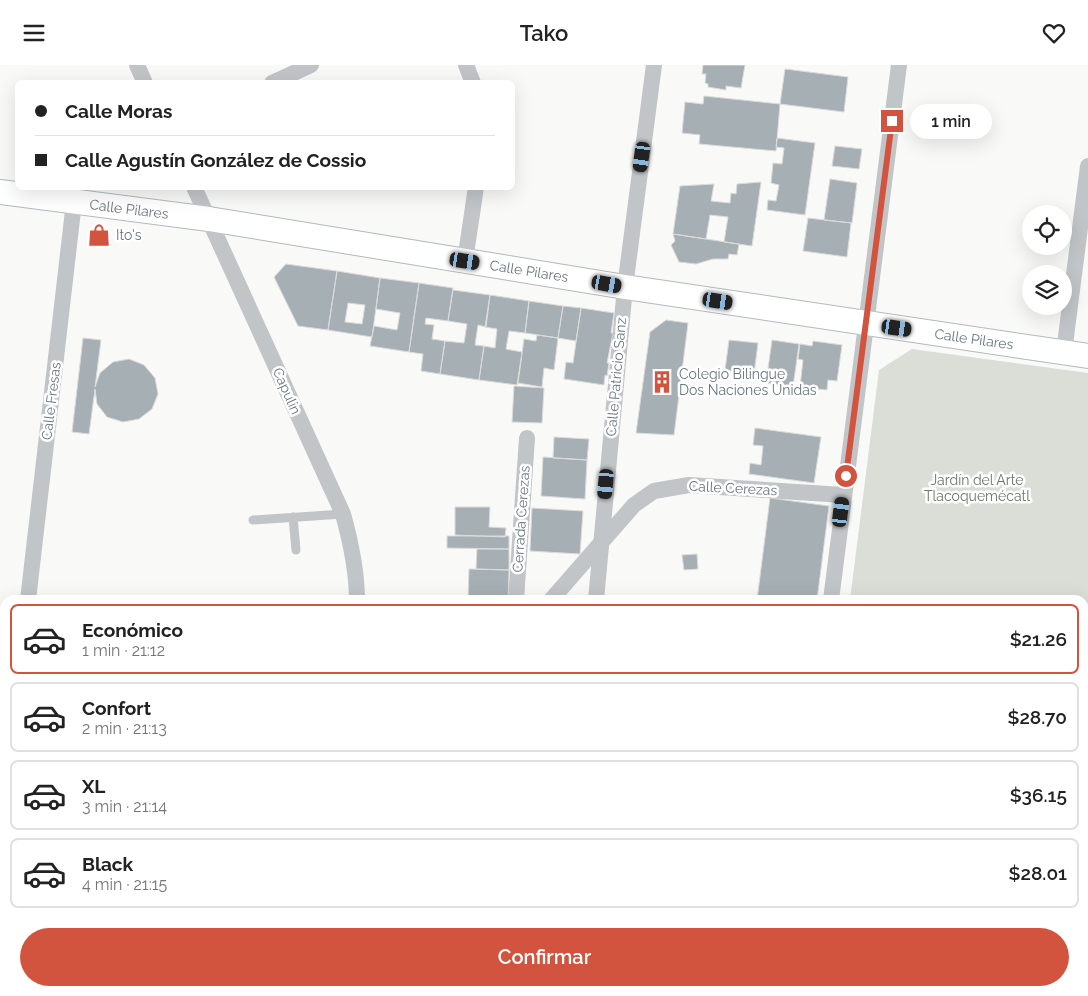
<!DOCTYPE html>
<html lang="es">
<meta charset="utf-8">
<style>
:root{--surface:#fff;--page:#f6f6f6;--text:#222;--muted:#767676;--line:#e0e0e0;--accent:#d3543e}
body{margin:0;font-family:Raleway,sans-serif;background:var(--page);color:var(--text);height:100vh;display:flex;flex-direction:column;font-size:19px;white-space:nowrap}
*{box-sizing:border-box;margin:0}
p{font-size:16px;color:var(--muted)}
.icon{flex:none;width:28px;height:28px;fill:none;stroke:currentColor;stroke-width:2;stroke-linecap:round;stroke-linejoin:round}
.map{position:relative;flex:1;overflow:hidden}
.side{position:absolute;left:0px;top:530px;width:1089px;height:401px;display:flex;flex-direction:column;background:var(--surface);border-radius:15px 15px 0 0;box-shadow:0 5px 20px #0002}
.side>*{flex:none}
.guide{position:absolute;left:15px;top:15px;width:500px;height:110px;border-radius:8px;box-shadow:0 5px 20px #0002;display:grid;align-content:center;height:110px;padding:0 20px;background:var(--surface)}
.controls{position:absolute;left:1022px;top:140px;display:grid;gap:10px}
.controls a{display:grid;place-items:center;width:50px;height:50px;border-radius:50%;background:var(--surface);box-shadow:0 5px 20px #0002;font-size:25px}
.end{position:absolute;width:22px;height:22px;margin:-11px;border:6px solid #d3543e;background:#fff;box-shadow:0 0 0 2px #fff}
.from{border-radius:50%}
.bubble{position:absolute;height:35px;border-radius:18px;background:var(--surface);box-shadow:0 5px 20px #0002;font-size:16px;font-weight:600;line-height:35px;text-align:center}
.car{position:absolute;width:15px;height:30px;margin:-15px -8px;border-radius:6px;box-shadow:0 0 4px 1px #0007;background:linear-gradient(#222 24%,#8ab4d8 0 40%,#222 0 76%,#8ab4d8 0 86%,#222 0)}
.guide b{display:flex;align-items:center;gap:18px;height:48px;font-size:19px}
.guide b+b{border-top:1px solid var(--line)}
.guide i{width:12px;height:12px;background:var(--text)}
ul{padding:9px 0 0;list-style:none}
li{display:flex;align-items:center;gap:15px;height:70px;margin:0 10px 8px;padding:0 10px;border:2px solid var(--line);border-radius:8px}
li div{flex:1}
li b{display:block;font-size:19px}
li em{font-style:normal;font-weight:600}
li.on{border-color:var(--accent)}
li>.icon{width:45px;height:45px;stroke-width:1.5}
.button{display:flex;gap:10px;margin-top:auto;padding:10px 20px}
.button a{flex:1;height:58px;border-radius:30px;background:var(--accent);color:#fff;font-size:20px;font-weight:600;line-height:58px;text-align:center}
header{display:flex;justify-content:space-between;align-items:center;height:65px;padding:0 20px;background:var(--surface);font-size:22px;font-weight:600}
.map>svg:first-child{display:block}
.green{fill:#daded7}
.building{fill:#a6afb4;stroke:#dbdbda;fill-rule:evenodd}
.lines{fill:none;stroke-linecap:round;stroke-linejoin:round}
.secondary-casing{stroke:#b3b9bd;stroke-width:26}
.lane{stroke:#c1c5c8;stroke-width:9}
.street{stroke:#c1c5c8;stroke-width:16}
.secondary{stroke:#fff;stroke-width:24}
.route{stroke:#d3543e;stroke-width:6}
.labels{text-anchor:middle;stroke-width:5;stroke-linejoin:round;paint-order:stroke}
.street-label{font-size:14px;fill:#66777f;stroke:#fff}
.poi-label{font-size:14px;fill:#66777f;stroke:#fff;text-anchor:start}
.park-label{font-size:14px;fill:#6a7866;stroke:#fff}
</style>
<header><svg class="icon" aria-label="menu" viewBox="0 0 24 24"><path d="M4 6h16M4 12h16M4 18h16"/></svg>Tako<svg class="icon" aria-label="heart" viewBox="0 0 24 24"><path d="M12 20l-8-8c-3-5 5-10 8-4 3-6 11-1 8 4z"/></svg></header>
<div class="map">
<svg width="1088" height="931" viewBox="0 0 1088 931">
<rect width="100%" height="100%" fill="#f9f9f7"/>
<!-- green -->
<path class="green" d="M912,284L1088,308V635L1084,634V535H850L879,305Z"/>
<!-- building -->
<path class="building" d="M703,0H745L741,23L726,21V25L708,22V19L705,18L706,9H702Z
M785,4L848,12L844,47L780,39Z
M704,31L780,39L776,86L699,79L700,70L682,68L685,37L703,39Z
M777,73L815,78L805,150L767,145L768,135L776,136L779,120L771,118L773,98L782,99L784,83L776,82Z
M835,81L862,84L859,104L832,101Z
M830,114L857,118L852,158L824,155Z
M761,117L752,181L724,177L728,152L710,150L706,174L673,169L680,121L714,119L711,136L730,138L731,128L736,129L737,119Z
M808,153L851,158L847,192L803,186Z
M673,169L739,179L737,190L729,189L728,194H713L696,199L679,197L671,180L675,176Z
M286,199L337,206L328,265L298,261L274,212Z
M337,206L380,213L372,272L328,265ZM348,238L365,240L362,259L345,257Z
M380,213L419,218L409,287L370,281L374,261L397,265L400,248L376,244Z
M419,218L453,223L448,256L426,253L425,259L434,260L432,274L445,276L440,309L421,306L423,289L409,287Z
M453,225L490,230L486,262L478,260L475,280L484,281L479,315L440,309L445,276L464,278L467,259L448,256Z
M490,230L529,236L525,268L509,266L506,284L522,287L517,320L479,315L484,281L495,283L497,264L485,262Z
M529,236L563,241L558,273L525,268Z
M563,241L581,243L576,276L558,273Z
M581,243L614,248L611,268H613L607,298H609L607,311L605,310L604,320L564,314L566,297L573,298Z
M666,255L688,258L674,370L636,368L650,267Z
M537,270L558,273L554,305L544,303L542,322L518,318L524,274L536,276Z
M83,273L101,275L95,322L100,308L113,297L129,294L144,300L155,313L158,329L152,344L139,354L123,357L107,352L97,339L95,324L89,369L72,367Z
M729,275L758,278L754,309L725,305Z
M772,275L799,279L793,322L766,318Z
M813,276L842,280L837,316L828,315L827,325L800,322L803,295L798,294L800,279L812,281Z
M514,321L544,323L542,358L512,357Z
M755,363L821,372L814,418L749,409L750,398L761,400L763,381L753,380Z
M554,372L589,374L587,395L553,393Z
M543,392L587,395L585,434L541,431Z
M770,433L829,441L817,535H757Z
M455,442H490L489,462L506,463L505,472L455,470Z
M532,443L583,446L580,489L530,486Z
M447,471H509V484L447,483Z
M477,484H509V505L476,504Z
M697,489L698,504L684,505L682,490Z
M469,504L509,505L508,535H468Z
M174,926H188V931H174Z
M253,926H275V931H253Z
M275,926H284V931H275Z
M339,926H369V931H339Z
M492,926L529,930V931H491Z
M495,926H529V930Z
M573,926H595V931H573Z
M708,926H739L753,928V931H708Z
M114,929L132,930V931H114Z"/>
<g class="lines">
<defs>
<path id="secondary" d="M0,127L209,154L625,222L1088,291"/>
</defs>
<!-- secondary casing -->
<use href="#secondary" class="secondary-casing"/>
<!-- lane -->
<path class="lane" d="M293,452L296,485
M253,455L343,449"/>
<!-- street -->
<path class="street" d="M137,0L145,18
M466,0L473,18
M272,18L311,0
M194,122L343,449C351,478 357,505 357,535
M465,196L476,122
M1064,287L1088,101
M28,535L74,137
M516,535L527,373
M551,535L634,440L654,426L689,420L843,430
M596,535L625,222L654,0
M831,535L899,0
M0,609H5
M1084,667H1088
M0,767L5,728
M310,931V926
M543,931L544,926
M784,931L785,926
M1032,931L1033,926"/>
<!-- secondary -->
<use href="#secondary" class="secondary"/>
</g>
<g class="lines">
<!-- route -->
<path class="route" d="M846,411L892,56"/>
</g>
<!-- icons -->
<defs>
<symbol id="shop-bare" viewBox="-9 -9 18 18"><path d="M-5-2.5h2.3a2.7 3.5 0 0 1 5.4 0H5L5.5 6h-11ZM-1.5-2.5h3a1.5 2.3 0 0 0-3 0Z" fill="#d3543e" stroke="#fff" stroke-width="2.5" paint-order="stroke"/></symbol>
<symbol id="building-bare" viewBox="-9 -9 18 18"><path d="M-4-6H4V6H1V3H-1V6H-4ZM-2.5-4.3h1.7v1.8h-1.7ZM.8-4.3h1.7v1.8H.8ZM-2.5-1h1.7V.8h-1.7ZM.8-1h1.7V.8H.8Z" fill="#d3543e" stroke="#fff" stroke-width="2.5" paint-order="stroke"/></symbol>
</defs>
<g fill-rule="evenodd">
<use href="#shop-bare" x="83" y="154" width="32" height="32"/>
<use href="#building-bare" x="646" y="301" width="32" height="32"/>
</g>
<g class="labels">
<!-- street labels -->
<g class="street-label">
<text transform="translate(129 144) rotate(7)" y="5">Calle Pilares</text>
<text transform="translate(529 206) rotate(9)" y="5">Calle Pilares</text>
<text transform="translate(974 274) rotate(8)" y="5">Calle Pilares</text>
<text transform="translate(616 312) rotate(-85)" y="5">Calle Patricio Sanz</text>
<text transform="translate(287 326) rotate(66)" y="5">Capulin</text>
<text transform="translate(51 336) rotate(-83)" y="5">Calle Fresas</text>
<text transform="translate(733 423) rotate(3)" y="5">Calle Cerezas</text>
<text transform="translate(521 454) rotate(-86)" y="5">Cerrada Cerezas</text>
</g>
<!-- poi labels -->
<g class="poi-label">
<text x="116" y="175">Ito's</text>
<text x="679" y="314">Colegio Bilingue<tspan x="679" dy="16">Dos Naciones Unidas</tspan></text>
</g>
<!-- park labels -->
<g class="park-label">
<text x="977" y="420">Jardín del Arte<tspan x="977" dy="16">Tlacoquemécatl</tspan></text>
</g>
</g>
</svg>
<div class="controls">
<a><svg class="icon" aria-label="locate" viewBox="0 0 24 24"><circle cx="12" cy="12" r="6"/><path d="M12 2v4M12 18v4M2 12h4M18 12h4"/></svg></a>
<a><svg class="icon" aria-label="layers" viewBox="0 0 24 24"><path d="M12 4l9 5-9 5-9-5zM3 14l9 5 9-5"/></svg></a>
</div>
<i class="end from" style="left:846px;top:411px"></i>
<i class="end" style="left:892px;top:56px"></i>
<div class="bubble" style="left:910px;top:39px;width:82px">1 min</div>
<i class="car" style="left:642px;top:92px;rotate:188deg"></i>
<i class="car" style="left:465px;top:196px;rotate:99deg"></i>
<i class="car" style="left:607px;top:219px;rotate:100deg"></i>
<i class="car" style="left:718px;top:236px;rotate:99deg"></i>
<i class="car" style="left:897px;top:263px;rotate:98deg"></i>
<i class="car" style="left:606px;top:419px;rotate:185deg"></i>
<i class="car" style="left:841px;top:447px;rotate:7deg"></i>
<div class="guide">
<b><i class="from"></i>Calle Moras</b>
<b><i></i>Calle Agustín González de Cossio</b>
</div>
<section class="side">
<ul>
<li class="on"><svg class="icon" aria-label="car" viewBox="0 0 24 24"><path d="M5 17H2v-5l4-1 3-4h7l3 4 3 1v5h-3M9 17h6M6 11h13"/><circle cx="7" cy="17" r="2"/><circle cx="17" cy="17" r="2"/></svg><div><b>Económico</b><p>1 min · 21:12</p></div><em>$21.26</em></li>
<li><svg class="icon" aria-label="car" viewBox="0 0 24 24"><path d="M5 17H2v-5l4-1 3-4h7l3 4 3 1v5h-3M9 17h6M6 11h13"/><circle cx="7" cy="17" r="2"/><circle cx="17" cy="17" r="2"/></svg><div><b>Confort</b><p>2 min · 21:13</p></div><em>$28.70</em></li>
<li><svg class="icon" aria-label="car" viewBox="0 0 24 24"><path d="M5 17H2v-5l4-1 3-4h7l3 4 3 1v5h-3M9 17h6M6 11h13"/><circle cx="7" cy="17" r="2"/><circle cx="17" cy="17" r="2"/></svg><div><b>XL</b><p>3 min · 21:14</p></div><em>$36.15</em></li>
<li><svg class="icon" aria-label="car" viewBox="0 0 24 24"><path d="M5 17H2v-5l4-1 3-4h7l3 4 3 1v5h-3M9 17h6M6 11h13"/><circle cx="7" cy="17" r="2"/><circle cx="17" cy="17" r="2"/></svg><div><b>Black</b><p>4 min · 21:15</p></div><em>$28.01</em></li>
</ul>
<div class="button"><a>Confirmar</a></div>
</section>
</div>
